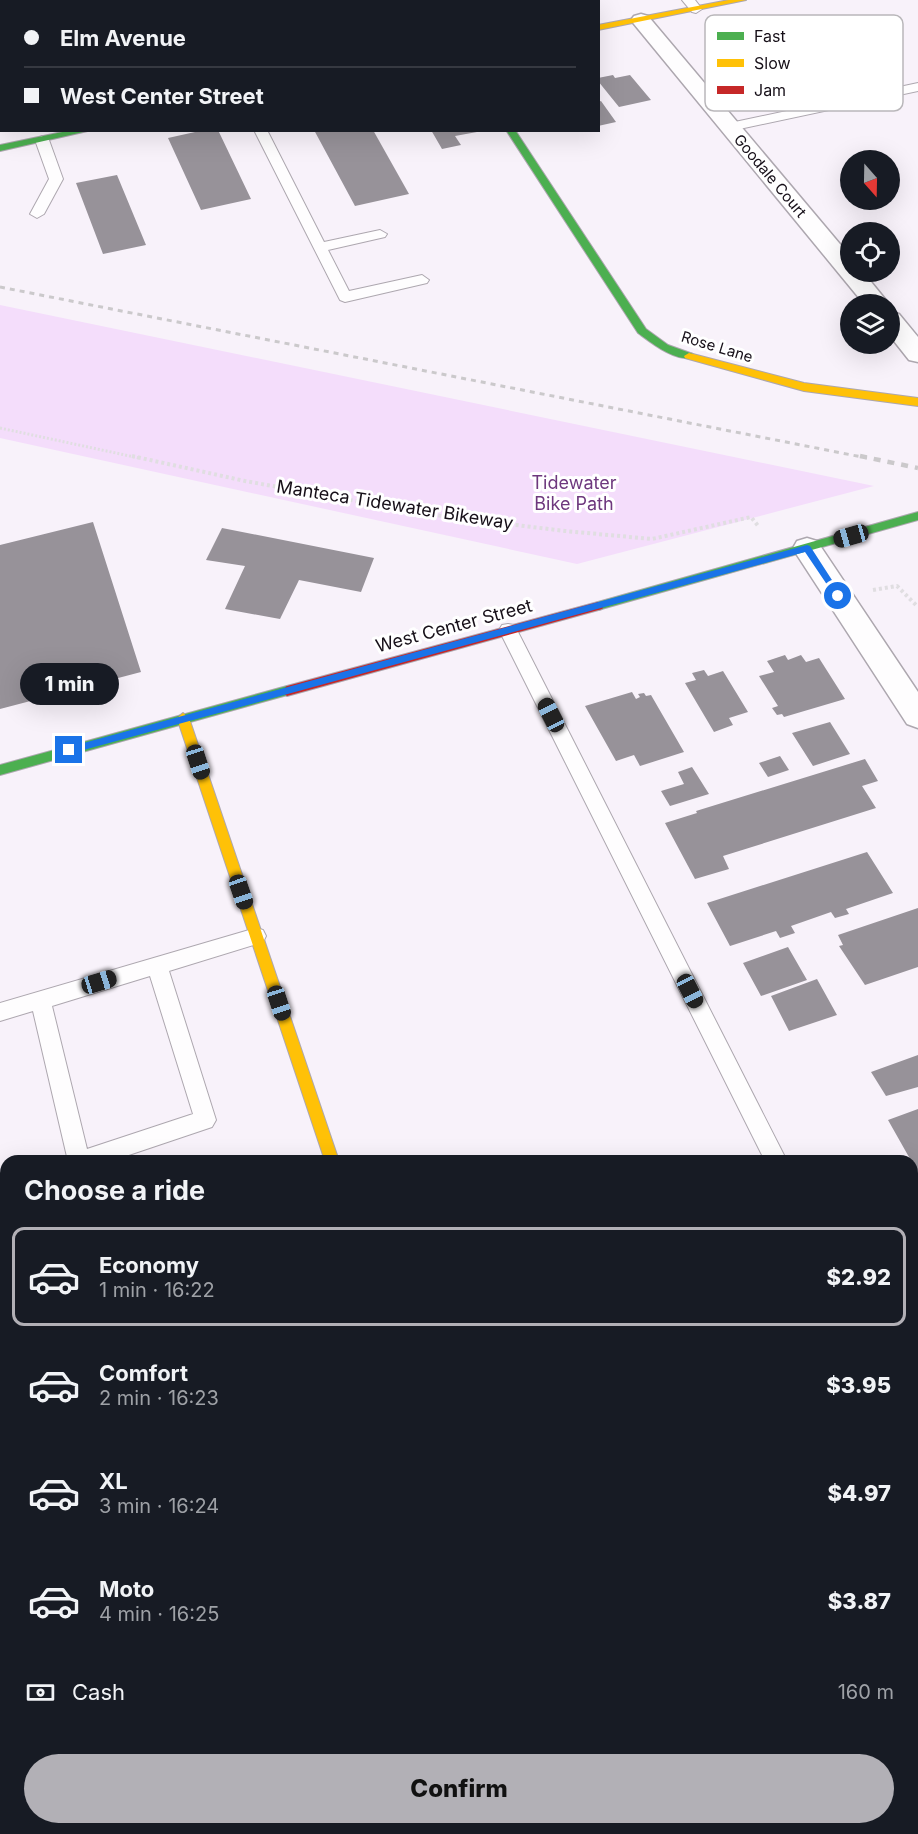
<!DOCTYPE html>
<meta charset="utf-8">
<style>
:root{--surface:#171b24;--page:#20242c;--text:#f1f3f6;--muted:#9ea1a6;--line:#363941;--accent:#b2b0b6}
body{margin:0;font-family:Inter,sans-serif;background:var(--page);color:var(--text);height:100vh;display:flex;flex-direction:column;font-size:22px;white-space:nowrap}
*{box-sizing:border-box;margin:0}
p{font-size:20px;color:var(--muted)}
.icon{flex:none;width:33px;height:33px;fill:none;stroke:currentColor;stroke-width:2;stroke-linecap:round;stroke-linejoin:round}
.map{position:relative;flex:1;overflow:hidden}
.details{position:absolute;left:0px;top:1155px;width:918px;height:680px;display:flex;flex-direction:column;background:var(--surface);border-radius:18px 18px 0 0;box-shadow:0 6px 24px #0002}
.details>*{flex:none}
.hud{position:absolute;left:0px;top:0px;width:600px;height:132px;box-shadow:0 6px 24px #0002;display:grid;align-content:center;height:132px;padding:0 24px;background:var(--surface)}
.needle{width:39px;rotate:160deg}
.tools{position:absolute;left:840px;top:150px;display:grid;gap:12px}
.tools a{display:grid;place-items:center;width:60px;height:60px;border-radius:50%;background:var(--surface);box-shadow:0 6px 24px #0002;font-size:30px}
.end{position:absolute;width:27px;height:27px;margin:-14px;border:8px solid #1a73e8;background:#fff;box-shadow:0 0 0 3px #fff}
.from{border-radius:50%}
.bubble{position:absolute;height:42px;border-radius:21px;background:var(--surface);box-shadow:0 6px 24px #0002;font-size:20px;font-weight:800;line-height:42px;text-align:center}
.car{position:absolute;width:18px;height:36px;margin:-18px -9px;border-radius:8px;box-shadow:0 0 4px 2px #0007;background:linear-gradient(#222 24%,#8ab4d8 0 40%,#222 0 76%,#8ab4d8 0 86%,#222 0)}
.hud b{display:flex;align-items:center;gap:21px;height:57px;font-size:22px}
.hud b+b{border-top:2px solid var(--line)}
.hud i{width:15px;height:15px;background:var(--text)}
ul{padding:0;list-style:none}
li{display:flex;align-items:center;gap:18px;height:99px;margin:0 12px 9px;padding:0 12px;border:3px solid transparent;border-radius:12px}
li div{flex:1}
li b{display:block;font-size:22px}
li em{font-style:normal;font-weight:800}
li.active{border-color:var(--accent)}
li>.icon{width:54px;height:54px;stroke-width:1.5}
h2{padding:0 24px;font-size:27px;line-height:72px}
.pay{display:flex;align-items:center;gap:15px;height:66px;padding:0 24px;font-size:22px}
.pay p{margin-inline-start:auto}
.cta{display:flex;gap:12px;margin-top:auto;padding:12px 24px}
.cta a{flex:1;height:69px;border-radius:36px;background:var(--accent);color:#111;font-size:24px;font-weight:800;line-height:69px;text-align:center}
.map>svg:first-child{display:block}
.green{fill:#f4ddfb}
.building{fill:#979299}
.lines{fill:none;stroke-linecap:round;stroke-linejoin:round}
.lane-casing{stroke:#ada7af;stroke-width:2}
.street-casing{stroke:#ada7af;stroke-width:3}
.fast-casing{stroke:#ada7af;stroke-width:2}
.slow-casing{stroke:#ada7af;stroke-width:2}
.jam-casing{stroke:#ada7af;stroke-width:2}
.path-far1{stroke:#e0dee1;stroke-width:3;stroke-dasharray:2 2;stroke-linecap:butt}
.path{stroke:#e0dee1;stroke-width:4;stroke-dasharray:3 3;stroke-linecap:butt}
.lane{fill:#fefdfe;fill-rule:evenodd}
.street{fill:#fefdfe;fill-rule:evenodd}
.fast{fill:#4caf50;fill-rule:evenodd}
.slow{fill:#ffc107;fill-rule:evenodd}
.jam{fill:#c62828;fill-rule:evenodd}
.rail-far1{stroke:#cbc9cb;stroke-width:3;stroke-dasharray:5 5;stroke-linecap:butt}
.rail{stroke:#cbc9cb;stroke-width:4.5;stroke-dasharray:7 7;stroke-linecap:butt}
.route{fill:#1a73e8}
.labels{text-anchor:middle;stroke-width:6;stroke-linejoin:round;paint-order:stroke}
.far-street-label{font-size:15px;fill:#160f18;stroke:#fff}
.park-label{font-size:18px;fill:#6e387e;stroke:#fff}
.street-label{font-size:18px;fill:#160f18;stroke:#fff}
.key{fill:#fff;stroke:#b9b7ba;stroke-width:1.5}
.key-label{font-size:16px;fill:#160f18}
</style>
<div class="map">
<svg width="918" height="1834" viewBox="0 0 918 1834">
<rect width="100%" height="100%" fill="#f8f2fa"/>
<!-- green -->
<path class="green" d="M0,305L874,486L577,564L0,438Z"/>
<!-- building -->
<path class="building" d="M613,75L615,78L630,75L651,100L619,107L598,81V78Z
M601,101L616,122L598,126V102Z
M204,130H218L251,199L201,210L168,138Z
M314,130H373L409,194L355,206Z
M431,130H477V132L455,136L461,145L442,149Z
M117,175L146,245L103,254L76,183Z
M93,522L141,672L0,709V545Z
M222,528L374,558L361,592L299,580L280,619L225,609L245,566L206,560Z
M785,655L788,660L801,655L806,662L819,658L845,699L784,717L782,714L777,715L772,708L778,706L759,676L774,672L767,661Z
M704,670L708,676L723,671L748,712L729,718L733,725L714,732L685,683L696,680L692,673Z
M632,692L636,699L640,697L638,694L644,693L646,696L651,695L684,752L640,766L634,755L616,761L585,706Z
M830,722L850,754L813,766L792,733Z
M780,756L789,770L768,777L759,763Z
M865,759L878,781L862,786L876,808L723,856L729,869L695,879L665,823L697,813L696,811Z
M692,767L709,794L670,806L661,791L684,784L678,772Z
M867,852L893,893L846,909L849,914L835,918L831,912L791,926L795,933L780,938L776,931L730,946L707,903Z
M918,908V967L865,985L839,946L843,945L838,935Z
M788,947L807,980L761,996L743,963Z
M817,979L837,1015L789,1031L771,996Z
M918,1055V1087L886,1096L871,1072Z
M918,1109V1173L888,1120Z
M918,1206V1272L912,1260V1209Z"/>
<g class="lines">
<defs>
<path id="lane" d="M159,0H178L158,2Z
M276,0H288L289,2H277Z
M682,0H695L702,9L696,13L692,12Z
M0,28H2V36H0Z
M0,57H2V65H0Z
M918,83V91L730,131L723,127L730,123Z
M254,130H267L324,242L380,230L387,234L385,237L328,250L349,291L422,275L429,280L427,283L345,302L340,300Z
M42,136L49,140L63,179L44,214L37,218L30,214L49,179L35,140Z
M508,624L514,625L517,630L787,1161H765L499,630L502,625Z
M256,928L263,930L266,936L263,942L169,971L216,1120L212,1127L111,1161H68L33,1011L0,1021V1003ZM150,976L193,1114L87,1149L52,1006Z
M0,1299L6,1301V1351L0,1349Z
M912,1419L918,1422V1455L912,1452Z
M91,1828H118L119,1834H93Z"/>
<path id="street" d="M105,0H125L126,2H106Z
M537,0H557L558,2H538Z
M641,14L648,16L850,256V272H863L889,304H864L634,24L631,20L634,16Z
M890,312L899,314L918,337V362L909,360L890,336Z
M807,538L817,541L918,692V728L907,724L797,555L793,548L797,541Z
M533,1828H579L581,1834H535Z"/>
<path id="fast" d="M72,130H92L0,151V145Z
M506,130H515L646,329L668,345L693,354V358C674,361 653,344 638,333Z
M918,512V520L598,610L592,606L598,602Z
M287,686L293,691L291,694L0,775V765Z"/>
<path id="slow" d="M729,0H746L598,30V25Z
M689,353L804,383L918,398V406L804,391L685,358L684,356Z
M183,713L189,718L339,1161H325L177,718Z"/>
<path id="jam" d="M598,602L602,603L604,606L602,609L287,696L281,691L287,686Z"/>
</defs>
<!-- lane casing -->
<use href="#lane" class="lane-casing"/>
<!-- street casing -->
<use href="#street" class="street-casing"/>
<!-- fast casing -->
<use href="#fast" class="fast-casing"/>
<!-- slow casing -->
<use href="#slow" class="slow-casing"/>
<!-- jam casing -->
<use href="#jam" class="jam-casing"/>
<!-- path-far1 -->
<path class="path-far1" d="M0,428L139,458"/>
<!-- path -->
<path class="path" d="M132,456L245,481L434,515L565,531L652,539L751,517L759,527
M873,590L897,586L918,607"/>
<!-- lane -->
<use href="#lane" class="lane"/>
<!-- street -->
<use href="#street" class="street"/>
<!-- fast -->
<use href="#fast" class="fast"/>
<!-- slow -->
<use href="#slow" class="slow"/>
<!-- jam -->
<use href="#jam" class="jam"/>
<!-- rail-far1 -->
<path class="rail-far1" d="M0,287L867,458"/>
<!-- rail -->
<path class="rail" d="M860,456L918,468"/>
</g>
<!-- route -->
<path class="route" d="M807,545L810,546L841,594V598H836L805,552L69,754L64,750L69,747Z"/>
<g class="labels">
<!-- far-street labels -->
<g class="far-street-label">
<text transform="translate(770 176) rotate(50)" y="5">Goodale Court</text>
<text transform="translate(717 347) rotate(17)" y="5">Rose Lane</text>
</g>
<!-- park labels -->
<g class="park-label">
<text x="574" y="489">Tidewater<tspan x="574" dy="21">Bike Path</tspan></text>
</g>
<!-- street labels -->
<g class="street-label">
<text transform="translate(395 505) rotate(9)" y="6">Manteca Tidewater Bikeway</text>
<text transform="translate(454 626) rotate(-15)" y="6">West Center Street</text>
</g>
</g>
<!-- legend -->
<rect x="705" y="15" width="198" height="96" rx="9" class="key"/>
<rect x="717" y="32" width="27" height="8" fill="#4caf50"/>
<rect x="717" y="59" width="27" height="8" fill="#ffc107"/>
<rect x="717" y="86" width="27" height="8" fill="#c62828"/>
<g class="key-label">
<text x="754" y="42">Fast</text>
<text x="754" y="69">Slow</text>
<text x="754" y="96">Jam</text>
</g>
</svg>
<div class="tools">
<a><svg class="needle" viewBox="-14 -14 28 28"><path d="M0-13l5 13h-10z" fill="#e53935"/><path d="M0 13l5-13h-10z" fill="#9ea1a6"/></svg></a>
<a><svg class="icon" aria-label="locate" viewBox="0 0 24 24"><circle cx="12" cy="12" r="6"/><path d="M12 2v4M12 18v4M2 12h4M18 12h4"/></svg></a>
<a><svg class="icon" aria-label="layers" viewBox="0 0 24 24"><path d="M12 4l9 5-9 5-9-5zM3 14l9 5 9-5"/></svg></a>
</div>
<i class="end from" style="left:838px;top:596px"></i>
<i class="end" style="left:69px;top:750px"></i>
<div class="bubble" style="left:20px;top:663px;width:99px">1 min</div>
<i class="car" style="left:851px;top:536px;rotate:254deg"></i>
<i class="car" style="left:551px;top:715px;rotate:333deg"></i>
<i class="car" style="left:198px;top:762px;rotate:162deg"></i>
<i class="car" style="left:241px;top:892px;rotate:161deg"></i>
<i class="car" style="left:99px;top:982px;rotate:73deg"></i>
<i class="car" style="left:690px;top:991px;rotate:153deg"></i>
<i class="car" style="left:279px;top:1003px;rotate:162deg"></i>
<div class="hud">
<b><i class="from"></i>Elm Avenue</b>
<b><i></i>West Center Street</b>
</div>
<section class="details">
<h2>Choose a ride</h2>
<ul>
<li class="active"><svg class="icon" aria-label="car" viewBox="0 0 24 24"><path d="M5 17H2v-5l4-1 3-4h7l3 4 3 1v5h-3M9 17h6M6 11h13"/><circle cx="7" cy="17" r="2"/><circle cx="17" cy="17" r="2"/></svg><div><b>Economy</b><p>1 min · 16:22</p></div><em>$2.92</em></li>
<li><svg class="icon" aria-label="car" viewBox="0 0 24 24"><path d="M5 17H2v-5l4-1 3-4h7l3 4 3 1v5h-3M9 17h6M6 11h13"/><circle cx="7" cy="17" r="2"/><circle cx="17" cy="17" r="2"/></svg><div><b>Comfort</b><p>2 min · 16:23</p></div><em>$3.95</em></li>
<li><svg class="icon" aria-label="car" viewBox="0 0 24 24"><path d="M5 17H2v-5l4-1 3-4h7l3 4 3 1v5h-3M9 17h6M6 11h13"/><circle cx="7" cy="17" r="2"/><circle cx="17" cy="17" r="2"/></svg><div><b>XL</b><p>3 min · 16:24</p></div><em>$4.97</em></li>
<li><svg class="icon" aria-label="car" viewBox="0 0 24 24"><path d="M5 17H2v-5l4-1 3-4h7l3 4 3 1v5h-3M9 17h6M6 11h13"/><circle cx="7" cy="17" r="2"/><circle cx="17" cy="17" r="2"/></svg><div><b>Moto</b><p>4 min · 16:25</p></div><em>$3.87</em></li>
</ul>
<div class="pay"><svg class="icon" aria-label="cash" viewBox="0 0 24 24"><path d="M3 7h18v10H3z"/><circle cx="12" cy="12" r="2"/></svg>Cash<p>160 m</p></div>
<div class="cta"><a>Confirm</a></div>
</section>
</div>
